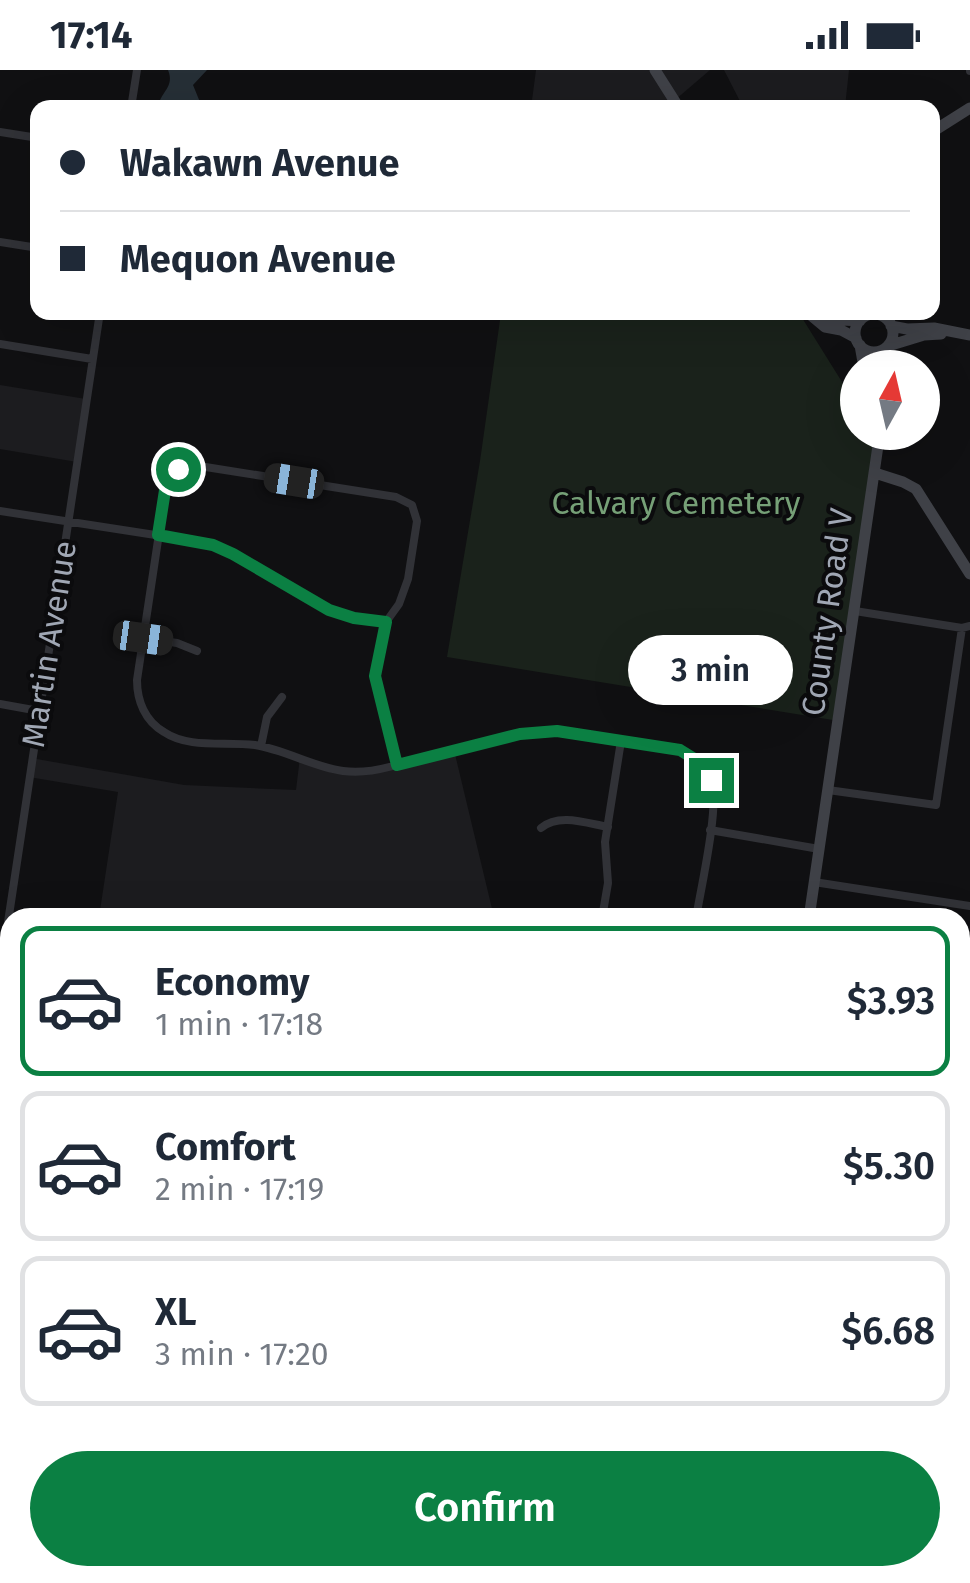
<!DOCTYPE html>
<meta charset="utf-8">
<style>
:root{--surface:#fff;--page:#f2f2f3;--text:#1f2937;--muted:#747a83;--line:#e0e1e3;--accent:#0b8043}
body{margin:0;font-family:"Fira Sans",sans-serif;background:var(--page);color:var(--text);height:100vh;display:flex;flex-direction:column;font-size:38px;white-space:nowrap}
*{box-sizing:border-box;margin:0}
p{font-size:32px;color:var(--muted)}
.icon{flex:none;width:55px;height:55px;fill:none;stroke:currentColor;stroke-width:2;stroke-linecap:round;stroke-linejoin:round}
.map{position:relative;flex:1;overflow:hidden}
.details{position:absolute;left:0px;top:838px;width:970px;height:678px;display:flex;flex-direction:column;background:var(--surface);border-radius:30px 30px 0 0;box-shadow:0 10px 40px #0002}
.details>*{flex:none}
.top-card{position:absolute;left:30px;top:30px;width:910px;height:220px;border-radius:20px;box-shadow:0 10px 40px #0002;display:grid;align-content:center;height:220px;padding:0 30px;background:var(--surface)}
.needle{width:65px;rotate:8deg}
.fabs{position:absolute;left:840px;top:280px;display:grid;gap:20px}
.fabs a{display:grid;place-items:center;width:100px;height:100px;border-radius:50%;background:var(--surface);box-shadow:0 10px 40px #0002;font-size:50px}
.end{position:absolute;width:45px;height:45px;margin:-22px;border:12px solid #0b8043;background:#fff;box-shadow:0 0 0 5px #fff}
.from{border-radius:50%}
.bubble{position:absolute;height:70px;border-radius:35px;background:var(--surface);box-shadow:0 10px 40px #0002;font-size:32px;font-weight:600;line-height:70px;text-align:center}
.car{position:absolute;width:30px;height:60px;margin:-30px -15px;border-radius:12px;box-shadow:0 0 8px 2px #0007;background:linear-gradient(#222 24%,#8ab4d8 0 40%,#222 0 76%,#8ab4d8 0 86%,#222 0)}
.top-card b{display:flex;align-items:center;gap:35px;height:95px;font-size:38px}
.top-card b+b{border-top:2px solid var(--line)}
.top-card i{width:25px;height:25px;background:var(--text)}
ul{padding:18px 0 0;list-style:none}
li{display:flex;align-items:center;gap:30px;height:150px;margin:0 20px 15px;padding:0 10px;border:5px solid var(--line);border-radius:20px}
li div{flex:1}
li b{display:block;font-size:38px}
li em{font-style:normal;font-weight:600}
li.selected{border-color:var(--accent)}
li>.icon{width:90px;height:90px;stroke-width:1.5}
.action{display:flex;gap:20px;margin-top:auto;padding:20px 30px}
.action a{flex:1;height:115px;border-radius:60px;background:var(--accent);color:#fff;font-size:40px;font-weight:600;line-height:115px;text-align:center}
.status{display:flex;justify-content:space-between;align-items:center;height:70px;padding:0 50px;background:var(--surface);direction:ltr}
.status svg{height:28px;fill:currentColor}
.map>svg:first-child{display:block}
.built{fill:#1c1c1f}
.green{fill:#1a221b}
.water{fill:#262f36}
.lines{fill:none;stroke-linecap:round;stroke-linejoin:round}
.street{stroke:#313237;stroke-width:8}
.secondary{stroke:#3f4147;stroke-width:11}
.route{stroke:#0b8043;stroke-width:12}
.labels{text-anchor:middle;stroke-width:8;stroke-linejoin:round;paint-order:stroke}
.park-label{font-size:32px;fill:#76a077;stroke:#0b0b0d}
.street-label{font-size:32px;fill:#a0a7b4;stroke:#0b0b0d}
</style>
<div class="status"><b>17:14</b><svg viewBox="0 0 49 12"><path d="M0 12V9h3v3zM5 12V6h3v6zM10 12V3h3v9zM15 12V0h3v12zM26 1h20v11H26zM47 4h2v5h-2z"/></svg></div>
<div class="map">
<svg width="970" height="1513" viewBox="0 0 970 1513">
<rect width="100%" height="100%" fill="#101012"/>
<!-- built -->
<path class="built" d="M536,0H710L675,30L678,37L531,38Z
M724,0H849L845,37H743Z
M0,315L86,329L77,392L0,379Z
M454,680L494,847H99L118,722L29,707L31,688L184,715L296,720L300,687L340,700L363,702Z"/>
<!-- green -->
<path class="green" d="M501,243H799L857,336L858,362L874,363L877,368L833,650L447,587L480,391Z"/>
<!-- water -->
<path class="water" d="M168,0H207L193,15L202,37H158C161,21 175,17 168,0Z"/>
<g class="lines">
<!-- street -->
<path class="street" d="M970,0V1
M131,38L137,0
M0,62L38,68
M0,172L38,178
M0,274L92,289
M0,441L207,473C255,489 293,527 340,544C355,549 371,550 386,552
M855,541L962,558L970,556
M143,568L177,573L197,581
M0,634L39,641
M261,676L267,647L282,627
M397,695L375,601L386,552L399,534L408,509L417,451L412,435L396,427L193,395C178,396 169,403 166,417L137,610C137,631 145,651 164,662C189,679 225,671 255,675C286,680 313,697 343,701C359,703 374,701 389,697L510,666L544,661L568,662L680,680C696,687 708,697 712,713C719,739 701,818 696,848
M828,720L936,735L962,558
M541,758C559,743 586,753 608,757
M710,760L819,779
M814,812L970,836
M602,848L608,813L605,772L621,671
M0,905L100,242
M960,947L970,949
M0,1160L10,1161
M960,1451L970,1452
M173,1505L178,1513
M445,1505V1513
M556,1505L562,1513
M40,1513L41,1505
M340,1513V1505
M633,1513L637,1505
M808,1513L809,1505
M900,1513L902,1505"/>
<!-- secondary -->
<path class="secondary" d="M655,0L679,38
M932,62L970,38
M807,242L825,257L841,260L856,268
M855 263a19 19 0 1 1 38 0a19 19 0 1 1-38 0Z
M822,252L826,249L860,251
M891,256L907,259L934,258L970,265
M860,275L864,298
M888,276L924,265L941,264
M875,403L903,412L916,419L970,504
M809,848L880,362
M0,923L10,924
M960,1074L970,1075
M712,1513L714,1505"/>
</g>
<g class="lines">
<!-- route -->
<path class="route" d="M178,399L166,414L158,465L213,475L233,484L329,540L354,548L386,552L375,606L397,695L520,664L557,661L680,680L701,693L711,710"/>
</g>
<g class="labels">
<!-- park labels -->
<g class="park-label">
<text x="676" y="444">Calvary Cemetery</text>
</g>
<!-- street labels -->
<g class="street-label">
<text transform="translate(827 542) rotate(-82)" y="11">County Road V</text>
<text transform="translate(49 574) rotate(-81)" y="11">Martin Avenue</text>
</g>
</g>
</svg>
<div class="fabs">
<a><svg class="needle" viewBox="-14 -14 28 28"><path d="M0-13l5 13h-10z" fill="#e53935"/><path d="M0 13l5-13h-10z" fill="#747a83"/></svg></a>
</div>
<i class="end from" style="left:178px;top:399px"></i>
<i class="end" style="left:711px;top:710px"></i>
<div class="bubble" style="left:628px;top:565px;width:165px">3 min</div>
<i class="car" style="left:294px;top:411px;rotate:279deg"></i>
<i class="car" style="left:143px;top:568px;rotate:98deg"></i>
<div class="top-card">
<b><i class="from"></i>Wakawn Avenue</b>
<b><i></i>Mequon Avenue</b>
</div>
<section class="details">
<ul>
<li class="selected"><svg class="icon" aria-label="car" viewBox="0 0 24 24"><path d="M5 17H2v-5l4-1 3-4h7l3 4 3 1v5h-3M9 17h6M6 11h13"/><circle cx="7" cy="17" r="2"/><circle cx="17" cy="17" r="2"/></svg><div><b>Economy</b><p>1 min · 17:18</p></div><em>$3.93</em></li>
<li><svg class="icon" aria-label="car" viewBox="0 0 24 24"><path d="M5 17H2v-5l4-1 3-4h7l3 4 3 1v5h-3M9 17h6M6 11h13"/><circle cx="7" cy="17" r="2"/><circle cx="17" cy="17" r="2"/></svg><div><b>Comfort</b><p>2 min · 17:19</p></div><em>$5.30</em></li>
<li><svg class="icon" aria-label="car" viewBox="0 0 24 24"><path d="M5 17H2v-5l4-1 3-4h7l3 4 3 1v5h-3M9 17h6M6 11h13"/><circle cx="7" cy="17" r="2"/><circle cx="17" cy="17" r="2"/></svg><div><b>XL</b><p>3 min · 17:20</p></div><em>$6.68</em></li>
</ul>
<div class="action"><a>Confirm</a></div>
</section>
</div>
